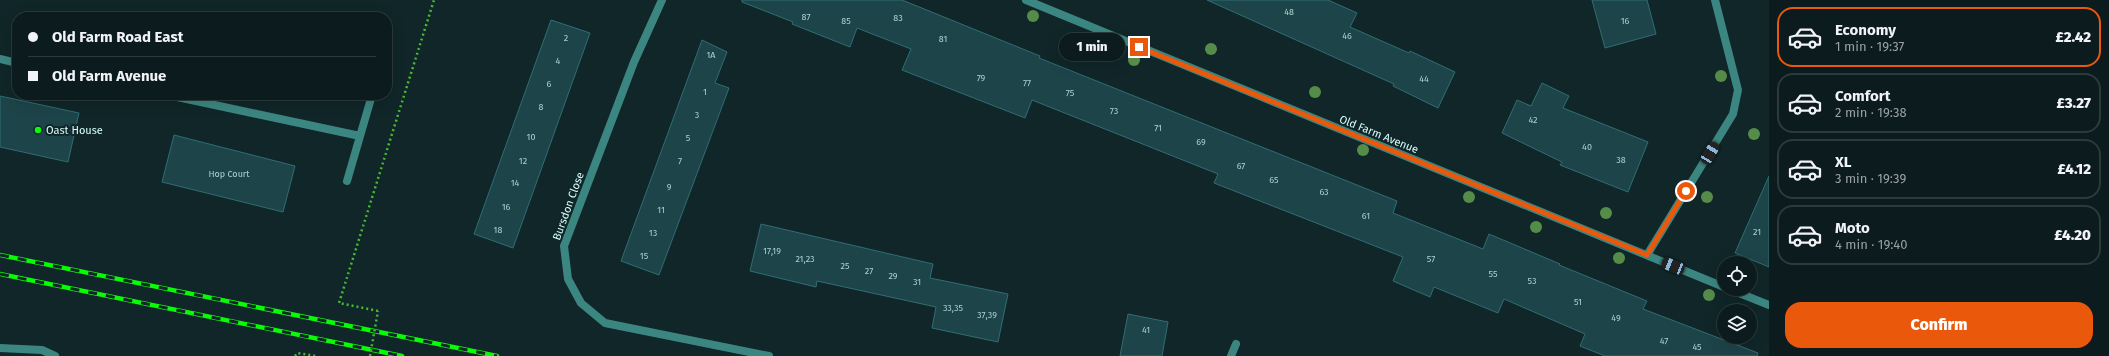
<!DOCTYPE html>
<meta charset="utf-8">
<style>
:root{--surface:#0c1c1e;--page:#152527;--text:#f1f3f6;--muted:#9aa1a4;--line:#2c3a3c;--accent:#ea580c}
body{margin:0;font-family:"Fira Sans",sans-serif;background:var(--page);color:var(--text);height:100vh;display:flex;flex-direction:column;font-size:15px;white-space:nowrap}
*{box-sizing:border-box;margin:0}
p{font-size:13px;color:var(--muted)}
.icon{flex:none;width:22px;height:22px;fill:none;stroke:currentColor;stroke-width:2;stroke-linecap:round;stroke-linejoin:round}
.map{position:relative;flex:1;overflow:hidden}
.side{display:flex;flex-direction:column;background:var(--surface);width:340px}
.side>*{flex:none}
.guide{position:absolute;left:12px;top:12px;width:380px;height:88px;border-radius:16px;box-shadow:0 4px 16px #0002,0 0 0 1px var(--line);display:grid;align-content:center;height:88px;padding:0 16px;background:var(--surface)}
.fabs{position:absolute;left:1717px;top:256px;display:grid;gap:8px}
.fabs a{display:grid;place-items:center;width:40px;height:40px;border-radius:50%;background:var(--surface);box-shadow:0 4px 16px #0002,0 0 0 1px var(--line);font-size:20px}
.end{position:absolute;width:18px;height:18px;margin:-9px;border:5px solid #ea580c;background:#fff;box-shadow:0 0 0 2px #fff}
.from{border-radius:50%}
.bubble{position:absolute;height:28px;border-radius:14px;background:var(--surface);box-shadow:0 4px 16px #0002,0 0 0 1px var(--line);font-size:13px;font-weight:800;line-height:28px;text-align:center}
.car{position:absolute;width:12px;height:24px;margin:-12px -6px;border-radius:5px;box-shadow:0 0 3px 1px #0007;background:linear-gradient(#222 24%,#8ab4d8 0 40%,#222 0 76%,#8ab4d8 0 86%,#222 0)}
.guide b{display:flex;align-items:center;gap:14px;height:38px;font-size:15px}
.guide b+b{border-top:1px solid var(--line)}
.guide i{width:10px;height:10px;background:var(--text)}
ul{padding:7px 0 0;list-style:none}
li{display:flex;align-items:center;gap:12px;height:60px;margin:0 8px 6px;padding:0 8px;border:2px solid var(--line);border-radius:16px}
li div{flex:1}
li b{display:block;font-size:15px}
li em{font-style:normal;font-weight:800}
li.active{border-color:var(--accent)}
li>.icon{width:36px;height:36px;stroke-width:1.5}
.action{display:flex;gap:8px;margin-top:auto;padding:8px 16px}
.action a{flex:1;height:46px;border-radius:16px;background:var(--accent);color:#fff;font-size:16px;font-weight:800;line-height:46px;text-align:center}
main{display:flex;flex:1;min-height:0}
.map>svg:first-child{display:block}
.building{fill:#1d4449;stroke:#2f6e74}
.lines{fill:none;stroke-linecap:round;stroke-linejoin:round}
.path{stroke:#49b832;stroke-width:2.5;stroke-dasharray:2 3;stroke-linecap:butt}
.service{stroke:#3c8681;stroke-width:8}
.minor{stroke:#3c8681;stroke-width:8}
.rail-casing{stroke:#0afb07;stroke-width:4.5}
.rail{stroke:#102628;stroke-width:3;stroke-dasharray:9;stroke-linecap:butt}
.path-bridge{stroke:#49b832;stroke-width:2.5;stroke-dasharray:2 3;stroke-linecap:butt}
.tree{fill:#568c49}
.route{stroke:#ea580c;stroke-width:5}
.poi-dot{fill:#0afb07;stroke:#102628;stroke-width:1.5}
.labels{text-anchor:middle;stroke-width:4;stroke-linejoin:round;paint-order:stroke}
.number-label{font-size:9px;fill:#a9d0d1}
.poi-label{font-size:11px;fill:#d8fefe;stroke:#102628;text-anchor:start}
.street-label{font-size:11px;fill:#d8fefe;stroke:#102628}
</style>
<main>
<div class="map">
<svg width="1769" height="356" viewBox="0 0 1769 356">
<rect width="100%" height="100%" fill="#102628"/>
<!-- building -->
<path class="building" d="M742,0H902L1040,56L1039,58L1397,201L1393,213L1483,249L1489,234L1560,264L1559,265L1647,301L1643,309L1758,353L1757,356H1605L1580,346L1585,334L1504,299L1498,313L1434,287L1430,297L1393,281L1403,257L1214,183L1218,174L1032,100L1025,118L902,70L911,49L857,28L850,47L792,24L793,22L742,2Z
M1207,0H1328L1357,13L1350,27L1409,53L1410,51L1455,72L1438,108L1393,86L1394,84Z
M1592,0H1647L1656,34L1605,48Z
M551,20L590,33L513,248L474,234Z
M702,40L727,52L715,83L729,88L659,275L621,261Z
M1542,83L1569,96L1563,108L1648,142L1628,192L1560,165L1562,162L1502,133L1517,100L1531,106Z
M0,96L79,113L68,162L0,147Z
M174,135L295,166L283,212L162,182Z
M1769,176V267L1735,253Z
M761,224L933,264L930,278L1008,294L998,342L932,328L936,307L817,281L816,287L750,271Z
M1128,314L1168,322L1162,356H1120Z"/>
<g class="lines">
<!-- path -->
<path class="path" d="M378,311L339,303L434,0
M295,356L297,353L316,356"/>
<!-- service -->
<path class="service" d="M0,348L42,350L55,356
M1231,356L1236,344"/>
<!-- minor -->
<path class="minor" d="M662,0L634,62L564,246L568,279L581,303L605,323L769,356
M1026,0L1724,287
M0,59L17,63
M168,95L360,136
M347,181L372,95
M1647,255L1733,114L1738,90L1715,0
M1729,289L1769,305"/>
<defs>
<path id="rail" d="M0,255L497,356
M0,274L402,356"/>
</defs>
<!-- rail casing -->
<use href="#rail" class="rail-casing"/>
<!-- rail -->
<use href="#rail" class="rail"/>
<!-- path-bridge -->
<path class="path-bridge" d="M370,356L378,311"/>
</g>
<!-- trees -->
<g class="tree">
<circle cx="1033" cy="16" r="6"/>
<circle cx="1211" cy="49" r="6"/>
<circle cx="1134" cy="60" r="6"/>
<circle cx="1721" cy="76" r="6"/>
<circle cx="1315" cy="92" r="6"/>
<circle cx="1754" cy="134" r="6"/>
<circle cx="1363" cy="150" r="6"/>
<circle cx="1469" cy="197" r="6"/>
<circle cx="1707" cy="197" r="6"/>
<circle cx="1606" cy="213" r="6"/>
<circle cx="1536" cy="227" r="6"/>
<circle cx="1619" cy="258" r="6"/>
<circle cx="1709" cy="295" r="6"/>
</g>
<g class="lines">
<!-- route -->
<path class="route" d="M1139,47L1647,255L1686,191"/>
</g>
<!-- markers -->
<circle class="poi-dot" cx="38" cy="130" r="4"/>
<g class="labels">
<!-- number labels -->
<g class="number-label">
<text x="1289" y="15">48</text>
<text x="806" y="20">87</text>
<text x="898" y="21">83</text>
<text x="846" y="24">85</text>
<text x="1625" y="24">16</text>
<text x="1347" y="39">46</text>
<text x="566" y="41">2</text>
<text x="943" y="42">81</text>
<text x="711" y="58">1A</text>
<text x="558" y="64">4</text>
<text x="981" y="81">79</text>
<text x="1424" y="82">44</text>
<text x="1027" y="86">77</text>
<text x="549" y="87">6</text>
<text x="705" y="95">1</text>
<text x="1070" y="96">75</text>
<text x="541" y="110">8</text>
<text x="1114" y="114">73</text>
<text x="697" y="118">3</text>
<text x="1533" y="123">42</text>
<text x="1158" y="131">71</text>
<text x="531" y="140">10</text>
<text x="688" y="141">5</text>
<text x="1201" y="145">69</text>
<text x="1587" y="150">40</text>
<text x="1621" y="163">38</text>
<text x="523" y="164">12</text>
<text x="680" y="164">7</text>
<text x="1241" y="169">67</text>
<text x="229" y="177">Hop Court</text>
<text x="1274" y="183">65</text>
<text x="515" y="186">14</text>
<text x="669" y="190">9</text>
<text x="1324" y="195">63</text>
<text x="506" y="210">16</text>
<text x="661" y="213">11</text>
<text x="1366" y="219">61</text>
<text x="498" y="233">18</text>
<text x="1757" y="235">21</text>
<text x="653" y="236">13</text>
<text x="772" y="254">17,19</text>
<text x="644" y="259">15</text>
<text x="805" y="262">21,23</text>
<text x="1431" y="262">57</text>
<text x="845" y="269">25</text>
<text x="869" y="274">27</text>
<text x="1493" y="277">55</text>
<text x="893" y="279">29</text>
<text x="1532" y="284">53</text>
<text x="917" y="285">31</text>
<text x="1578" y="305">51</text>
<text x="953" y="311">33,35</text>
<text x="987" y="318">37,39</text>
<text x="1616" y="321">49</text>
<text x="1146" y="333">41</text>
<text x="1664" y="344">47</text>
<text x="1697" y="350">45</text>
</g>
<!-- poi labels -->
<g class="poi-label">
<text x="46" y="134">Oast House</text>
</g>
<!-- street labels -->
<g class="street-label">
<text transform="translate(1379 134) rotate(22)" y="4">Old Farm Avenue</text>
<text transform="translate(568 206) rotate(-70)" y="4">Bursdon Close</text>
</g>
</g>
</svg>
<div class="fabs">
<a><svg class="icon" aria-label="locate" viewBox="0 0 24 24"><circle cx="12" cy="12" r="6"/><path d="M12 2v4M12 18v4M2 12h4M18 12h4"/></svg></a>
<a><svg class="icon" aria-label="layers" viewBox="0 0 24 24"><path d="M12 4l9 5-9 5-9-5zM3 14l9 5 9-5"/></svg></a>
</div>
<i class="end from" style="left:1686px;top:191px"></i>
<i class="end" style="left:1139px;top:47px"></i>
<div class="bubble" style="left:1059px;top:33px;width:66px">1 min</div>
<i class="car" style="left:1710px;top:153px;rotate:31deg"></i>
<i class="car" style="left:1673px;top:266px;rotate:292deg"></i>
<div class="guide">
<b><i class="from"></i>Old Farm Road East</b>
<b><i></i>Old Farm Avenue</b>
</div>
</div>
<section class="side">
<ul>
<li class="active"><svg class="icon" aria-label="car" viewBox="0 0 24 24"><path d="M5 17H2v-5l4-1 3-4h7l3 4 3 1v5h-3M9 17h6M6 11h13"/><circle cx="7" cy="17" r="2"/><circle cx="17" cy="17" r="2"/></svg><div><b>Economy</b><p>1 min · 19:37</p></div><em>£2.42</em></li>
<li><svg class="icon" aria-label="car" viewBox="0 0 24 24"><path d="M5 17H2v-5l4-1 3-4h7l3 4 3 1v5h-3M9 17h6M6 11h13"/><circle cx="7" cy="17" r="2"/><circle cx="17" cy="17" r="2"/></svg><div><b>Comfort</b><p>2 min · 19:38</p></div><em>£3.27</em></li>
<li><svg class="icon" aria-label="car" viewBox="0 0 24 24"><path d="M5 17H2v-5l4-1 3-4h7l3 4 3 1v5h-3M9 17h6M6 11h13"/><circle cx="7" cy="17" r="2"/><circle cx="17" cy="17" r="2"/></svg><div><b>XL</b><p>3 min · 19:39</p></div><em>£4.12</em></li>
<li><svg class="icon" aria-label="car" viewBox="0 0 24 24"><path d="M5 17H2v-5l4-1 3-4h7l3 4 3 1v5h-3M9 17h6M6 11h13"/><circle cx="7" cy="17" r="2"/><circle cx="17" cy="17" r="2"/></svg><div><b>Moto</b><p>4 min · 19:40</p></div><em>£4.20</em></li>
</ul>
<div class="action"><a>Confirm</a></div>
</section>
</main>
